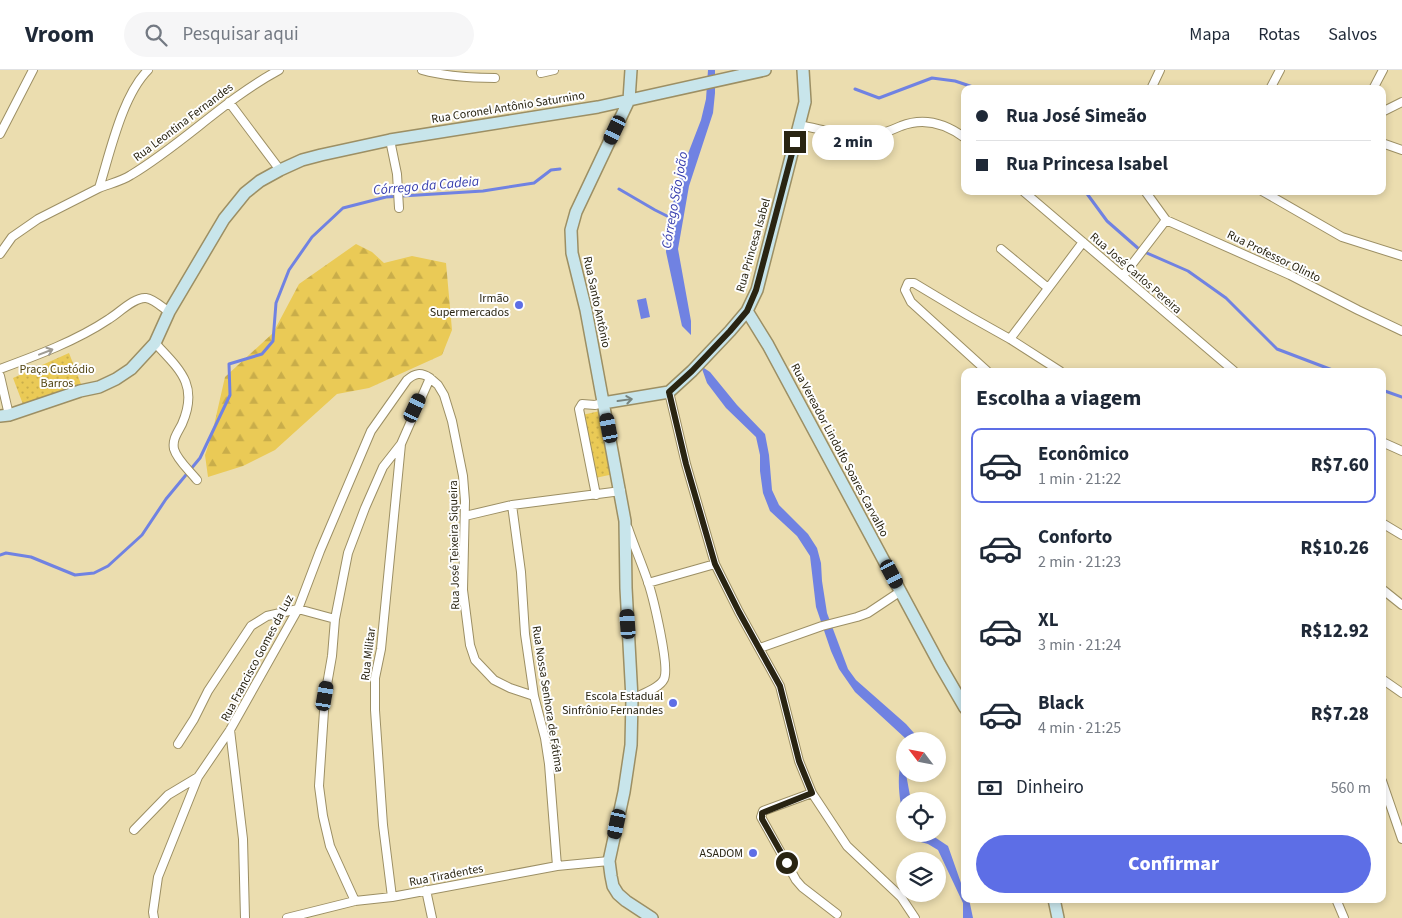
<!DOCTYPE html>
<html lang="pt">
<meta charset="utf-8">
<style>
:root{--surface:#fff;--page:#f6f6f7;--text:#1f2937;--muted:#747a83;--line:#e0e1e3;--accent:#5d6ee6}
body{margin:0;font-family:"Source Sans 3",sans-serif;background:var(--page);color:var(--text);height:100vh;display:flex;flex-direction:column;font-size:19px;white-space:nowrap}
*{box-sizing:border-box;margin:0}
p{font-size:16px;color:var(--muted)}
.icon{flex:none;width:28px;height:28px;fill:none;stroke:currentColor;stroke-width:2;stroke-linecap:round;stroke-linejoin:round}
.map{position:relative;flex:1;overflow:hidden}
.panel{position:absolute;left:961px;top:298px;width:425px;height:535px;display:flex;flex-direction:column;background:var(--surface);border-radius:10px;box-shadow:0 2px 8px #0003}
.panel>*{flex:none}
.top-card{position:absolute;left:961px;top:15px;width:425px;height:110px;border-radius:10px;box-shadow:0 2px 8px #0003;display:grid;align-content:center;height:110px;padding:0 15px;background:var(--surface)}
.needle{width:32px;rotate:302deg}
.buttons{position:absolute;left:896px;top:662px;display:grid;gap:10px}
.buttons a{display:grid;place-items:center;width:50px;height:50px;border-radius:50%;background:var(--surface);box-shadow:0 2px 8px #0003;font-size:25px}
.end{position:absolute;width:22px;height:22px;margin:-11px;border:6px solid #292412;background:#fff;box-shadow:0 0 0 2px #fff}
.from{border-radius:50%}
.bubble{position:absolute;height:35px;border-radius:18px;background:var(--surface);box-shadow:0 2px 8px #0003;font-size:16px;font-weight:800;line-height:35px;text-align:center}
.car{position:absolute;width:15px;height:30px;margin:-15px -8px;border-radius:6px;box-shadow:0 0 4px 1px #0007;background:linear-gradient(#222 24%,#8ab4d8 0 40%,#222 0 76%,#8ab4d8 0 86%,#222 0)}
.top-card b{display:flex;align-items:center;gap:18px;height:48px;font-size:19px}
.top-card b+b{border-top:1px solid var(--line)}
.top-card i{width:12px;height:12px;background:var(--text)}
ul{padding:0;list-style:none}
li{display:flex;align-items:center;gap:15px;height:75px;margin:0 10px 8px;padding:0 5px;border:2px solid transparent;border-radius:10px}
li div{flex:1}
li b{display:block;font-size:19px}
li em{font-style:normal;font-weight:800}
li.on{border-color:var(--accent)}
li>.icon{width:45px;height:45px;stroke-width:1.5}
h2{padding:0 15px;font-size:22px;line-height:60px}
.pay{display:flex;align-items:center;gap:12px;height:55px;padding:0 15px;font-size:19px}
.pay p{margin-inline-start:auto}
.primary-button{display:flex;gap:10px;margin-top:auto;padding:10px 15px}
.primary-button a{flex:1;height:58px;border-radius:30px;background:var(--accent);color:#fff;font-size:20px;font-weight:800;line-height:58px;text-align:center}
header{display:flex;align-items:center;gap:30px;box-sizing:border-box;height:70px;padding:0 25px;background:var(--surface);border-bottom:1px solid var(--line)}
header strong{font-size:24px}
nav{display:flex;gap:28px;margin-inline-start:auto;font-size:18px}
.search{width:350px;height:45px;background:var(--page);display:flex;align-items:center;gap:12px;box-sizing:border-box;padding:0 18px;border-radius:28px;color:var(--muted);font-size:19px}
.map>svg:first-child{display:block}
.grass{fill:url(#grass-dots)}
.forest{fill:url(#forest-firs)}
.water{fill:#7082e2}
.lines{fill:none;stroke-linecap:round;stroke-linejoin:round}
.stream{stroke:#7082e2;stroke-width:3}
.street-casing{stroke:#9c8f64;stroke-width:10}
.secondary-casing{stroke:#9c8f64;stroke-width:14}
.street{stroke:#fff;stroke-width:8}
.secondary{stroke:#c8e5eb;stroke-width:11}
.oneway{stroke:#9f9c94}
.oneway2{stroke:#78847e}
.route{stroke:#292412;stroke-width:6}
.poi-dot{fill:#5d6ee6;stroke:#fefefe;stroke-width:2}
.labels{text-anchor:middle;stroke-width:4;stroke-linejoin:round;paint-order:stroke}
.street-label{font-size:12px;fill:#292412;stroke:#fefefe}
.poi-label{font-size:12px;fill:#292412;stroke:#fefefe;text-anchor:end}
.park-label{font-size:12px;fill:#534512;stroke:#fefefe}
.water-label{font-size:14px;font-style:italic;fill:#363dad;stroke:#fefefe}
</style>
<header>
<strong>Vroom</strong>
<div class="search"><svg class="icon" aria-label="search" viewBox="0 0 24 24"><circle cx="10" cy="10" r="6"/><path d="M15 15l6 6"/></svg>Pesquisar aqui</div>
<nav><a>Mapa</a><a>Rotas</a><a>Salvos</a></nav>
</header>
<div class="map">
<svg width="1402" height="848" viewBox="0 0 1402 848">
<defs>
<pattern id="grass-dots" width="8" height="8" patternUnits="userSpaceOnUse" patternTransform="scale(1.25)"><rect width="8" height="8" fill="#eaca56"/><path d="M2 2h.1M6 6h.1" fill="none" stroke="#c9ad4a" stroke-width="1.8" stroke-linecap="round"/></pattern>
<pattern id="forest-firs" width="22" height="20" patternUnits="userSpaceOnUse" patternTransform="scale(1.25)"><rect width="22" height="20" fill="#eaca56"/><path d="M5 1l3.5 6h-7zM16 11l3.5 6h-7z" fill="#c9ad4a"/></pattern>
</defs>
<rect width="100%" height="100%" fill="#ebddaf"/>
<!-- grass -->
<path class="grass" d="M69,283L81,314L24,337L13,308Z
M600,341L614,404L595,408L582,345Z"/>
<!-- forest -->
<path class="forest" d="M356,174L372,182L384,193L412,186L446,193L452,260L442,285L369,318L337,324L275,380L243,396L208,407L205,385L212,364L225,307L273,263L299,214Z"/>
<!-- water -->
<path class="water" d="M708,0H715V23L713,43L689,116L678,179L691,251V265L682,256L666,182L667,159L679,107L701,50L706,29Z
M646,228L650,247L641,249L637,230Z
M701,296L710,302L737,335L765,364L769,385L772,420L779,435L808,464L817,478L821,493L822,511L827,543L848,599L856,610L906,654L914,663L916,671H907L905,668L855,622L839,599L831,581L816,537L810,486L797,466L770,441L763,423L760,401V385L756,367L726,338L707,313Z
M905,685V704H906L911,731H905V753C900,736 894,700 905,685Z
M910,764H925L936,768L948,776L961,813L965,818V829H969L973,848H963V833L938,780L928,774L917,771Z"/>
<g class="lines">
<!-- stream -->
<path class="stream" d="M855,19L879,28L932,8L955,11L979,19
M619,119L655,140L673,149
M1085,121L1107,151L1140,180L1188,201L1226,228L1277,279L1335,301
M1382,320L1402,327
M0,485L6,483L31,487L75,505L94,503L108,496L142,465L166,429L200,388L230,325L229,294L262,284L273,271L276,233L289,200L312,167L343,138L386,127L483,121L534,113L551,100L560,99"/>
<defs>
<path id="street" d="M422,0C447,7 470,8 495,8
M541,3L554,0
M1151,19L1160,0
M1270,19L1280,0
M1373,19L1383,0
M229,32L280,100
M1382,42L1402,32
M799,55C821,59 845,67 868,66C879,65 890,61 901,56C924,47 945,53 965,68
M0,64L33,0
M390,70L397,104L399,138
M1382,73L1402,80
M99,118C109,114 122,111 131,105C183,74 225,29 279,0
M1023,121L1234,301
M1145,121L1166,150L1290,205L1358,240L1402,261
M1262,121L1342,167L1402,186
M1001,179L1048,218
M0,184L12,167L38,149L99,118C110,83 122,26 148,0
M1123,206L1166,150
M1010,269L1083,172
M155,273C180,300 199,315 182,354C178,362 172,369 174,379C177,390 190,401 197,410
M0,299C38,285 76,271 109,249C119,243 134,227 146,228C154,229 163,238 169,242
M987,301L911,232L905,220L908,213H914L969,246L1010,269L1060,301
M0,306L9,345
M669,322L686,394L715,494L739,542L780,616L799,691L812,723L847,776L901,827L915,848
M1382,372L1402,381
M596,425L579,339L582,334L595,335L603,333
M512,435L521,502L525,564L534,626L545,668L549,694L557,796
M465,446L512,435L621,421
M1382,453L1402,465
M628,458C634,476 642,494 648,512C653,527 670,597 664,609C659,619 641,624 632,629
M648,513L715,494
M1382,519L1402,535
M760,578L822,556L857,547L868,543L901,521
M1382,609L1402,623
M230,660L243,769L245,848
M178,674L194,649L208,621L251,556L267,546L298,539L335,549
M1382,711L1402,769
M812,723L763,741L761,747L796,810L802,817L837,844
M134,760L168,725L198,707
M426,820L432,848
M392,827L383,755L375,640V608L381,579L401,374L430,308L438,315L444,325L452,351L463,406L465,431L463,520L470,575L475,590L494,610L510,618L534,626
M1336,829L1344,848
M355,831L330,776L323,746L319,716L325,626L332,586L335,549L348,483L365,438L383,397L401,374
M154,848L153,842L158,807L198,707L230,660L298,539L320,481L371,361L407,310C415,303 421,302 430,308
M287,848L355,831L392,827L557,796L609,791"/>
<path id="secondary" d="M631,0L629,30L576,142L571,160L572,183L586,240L625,451L626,518L632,629L631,675L624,722L609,791L611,806L613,816L618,824L626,831L652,848
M747,241L768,275L940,595L965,638
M603,333L669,322L692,301L730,261L747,241L757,220L805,32L803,0
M0,346L9,345L80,321L99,317L116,309L131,299L155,273L169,242L224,149L245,123L260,111L280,100L302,90L321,85L390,70L598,37L765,0
M1054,829L1058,848"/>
</defs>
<!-- street casing -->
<use href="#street" class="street-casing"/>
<!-- secondary casing -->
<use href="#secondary" class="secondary-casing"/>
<!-- street -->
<use href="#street" class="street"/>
<!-- secondary -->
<use href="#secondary" class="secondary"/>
</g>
<!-- one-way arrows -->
<defs><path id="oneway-shaft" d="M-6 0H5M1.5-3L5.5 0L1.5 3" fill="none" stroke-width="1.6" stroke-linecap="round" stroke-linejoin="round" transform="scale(1.25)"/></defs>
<use class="oneway" href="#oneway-shaft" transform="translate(46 282) rotate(-21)"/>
<use class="oneway2" href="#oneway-shaft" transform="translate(625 330) rotate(-8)"/>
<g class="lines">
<!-- route -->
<path class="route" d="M787,793L762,749V743L812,723L799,691L780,616L739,542L715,494L686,394L669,322L692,301L730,261L747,241L756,220L795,72"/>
</g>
<!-- markers -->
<g class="poi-dot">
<circle cx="519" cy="235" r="5"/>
<circle cx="673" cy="633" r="5"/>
<circle cx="753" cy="783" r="5"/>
</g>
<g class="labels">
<!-- street labels -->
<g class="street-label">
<text transform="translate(508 37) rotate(-9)" y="4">Rua Coronel Antônio Saturnino</text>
<text transform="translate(183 52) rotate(-37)" y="4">Rua Leontina Fernandes</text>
<text transform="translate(753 175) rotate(-74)" y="4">Rua Princesa Isabel</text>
<text transform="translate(1274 186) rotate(26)" y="4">Rua Professor Olinto</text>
<text transform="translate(1136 203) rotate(41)" y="4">Rua José Carlos Pereira</text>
<text transform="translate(597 232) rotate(78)" y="4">Rua Santo Antônio</text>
<text transform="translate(840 380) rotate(62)" y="4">Rua Vereador Lindolfo Soares Carvalho</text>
<text transform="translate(454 475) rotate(-91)" y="4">Rua José Teixeira Siqueira</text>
<text transform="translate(368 584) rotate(-83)" y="4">Rua Militar</text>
<text transform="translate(257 588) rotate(-62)" y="4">Rua Francisco Gomes da Luz</text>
<text transform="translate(548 629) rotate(81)" y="4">Rua Nossa Senhora de Fátima</text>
<text transform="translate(446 805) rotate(-11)" y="4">Rua Tiradentes</text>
</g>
<!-- poi labels -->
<g class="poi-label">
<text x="509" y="232">Irmão<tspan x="509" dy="14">Supermercados</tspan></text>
<text x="663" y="630">Escola Estadual<tspan x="663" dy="14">Sinfrônio Fernandes</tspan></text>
<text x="743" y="787">ASADOM</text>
</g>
<!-- park labels -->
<g class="park-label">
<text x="57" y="303">Praça Custódio<tspan x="57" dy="14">Barros</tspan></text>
</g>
<!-- water labels -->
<g class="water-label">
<text transform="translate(426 115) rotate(-5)" y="5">Córrego da Cadeia</text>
<text transform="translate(674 130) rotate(-80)" y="5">Córrego São joão</text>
</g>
</g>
</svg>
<div class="buttons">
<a><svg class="needle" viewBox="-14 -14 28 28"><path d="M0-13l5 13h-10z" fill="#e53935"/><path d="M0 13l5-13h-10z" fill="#747a83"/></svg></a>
<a><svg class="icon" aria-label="locate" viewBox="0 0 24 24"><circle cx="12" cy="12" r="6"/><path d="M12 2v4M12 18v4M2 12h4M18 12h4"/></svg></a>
<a><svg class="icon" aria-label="layers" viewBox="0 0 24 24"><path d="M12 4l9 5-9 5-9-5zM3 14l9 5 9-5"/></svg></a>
</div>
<i class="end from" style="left:787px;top:793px"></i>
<i class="end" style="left:795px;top:72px"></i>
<div class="bubble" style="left:812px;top:55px;width:82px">2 min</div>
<i class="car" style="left:615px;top:60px;rotate:205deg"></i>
<i class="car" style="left:415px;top:338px;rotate:25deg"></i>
<i class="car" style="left:609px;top:358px;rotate:349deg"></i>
<i class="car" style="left:892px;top:504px;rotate:152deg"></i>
<i class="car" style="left:628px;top:554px;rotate:356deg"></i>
<i class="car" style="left:325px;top:626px;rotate:10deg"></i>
<i class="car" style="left:617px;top:754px;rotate:192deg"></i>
<div class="top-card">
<b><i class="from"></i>Rua José Simeão</b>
<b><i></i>Rua Princesa Isabel</b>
</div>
<section class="panel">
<h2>Escolha a viagem</h2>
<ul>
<li class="on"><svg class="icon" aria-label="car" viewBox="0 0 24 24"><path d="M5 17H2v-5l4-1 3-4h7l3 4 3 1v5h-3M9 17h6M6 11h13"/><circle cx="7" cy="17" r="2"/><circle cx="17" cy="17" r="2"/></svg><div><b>Econômico</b><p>1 min · 21:22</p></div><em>R$7.60</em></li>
<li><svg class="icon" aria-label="car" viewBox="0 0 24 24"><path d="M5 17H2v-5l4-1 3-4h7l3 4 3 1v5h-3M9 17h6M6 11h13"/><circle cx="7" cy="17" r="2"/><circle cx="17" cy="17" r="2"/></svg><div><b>Conforto</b><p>2 min · 21:23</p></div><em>R$10.26</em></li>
<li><svg class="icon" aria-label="car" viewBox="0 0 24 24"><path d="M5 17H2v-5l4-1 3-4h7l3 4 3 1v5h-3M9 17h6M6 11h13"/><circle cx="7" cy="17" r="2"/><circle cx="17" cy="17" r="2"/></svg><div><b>XL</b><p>3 min · 21:24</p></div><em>R$12.92</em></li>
<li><svg class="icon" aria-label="car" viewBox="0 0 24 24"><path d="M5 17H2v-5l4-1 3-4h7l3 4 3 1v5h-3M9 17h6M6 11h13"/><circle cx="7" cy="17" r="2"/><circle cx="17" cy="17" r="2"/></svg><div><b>Black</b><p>4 min · 21:25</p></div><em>R$7.28</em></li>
</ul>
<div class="pay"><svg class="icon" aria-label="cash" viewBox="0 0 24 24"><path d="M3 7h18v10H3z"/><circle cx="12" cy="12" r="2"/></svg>Dinheiro<p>560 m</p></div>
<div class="primary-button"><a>Confirmar</a></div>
</section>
</div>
